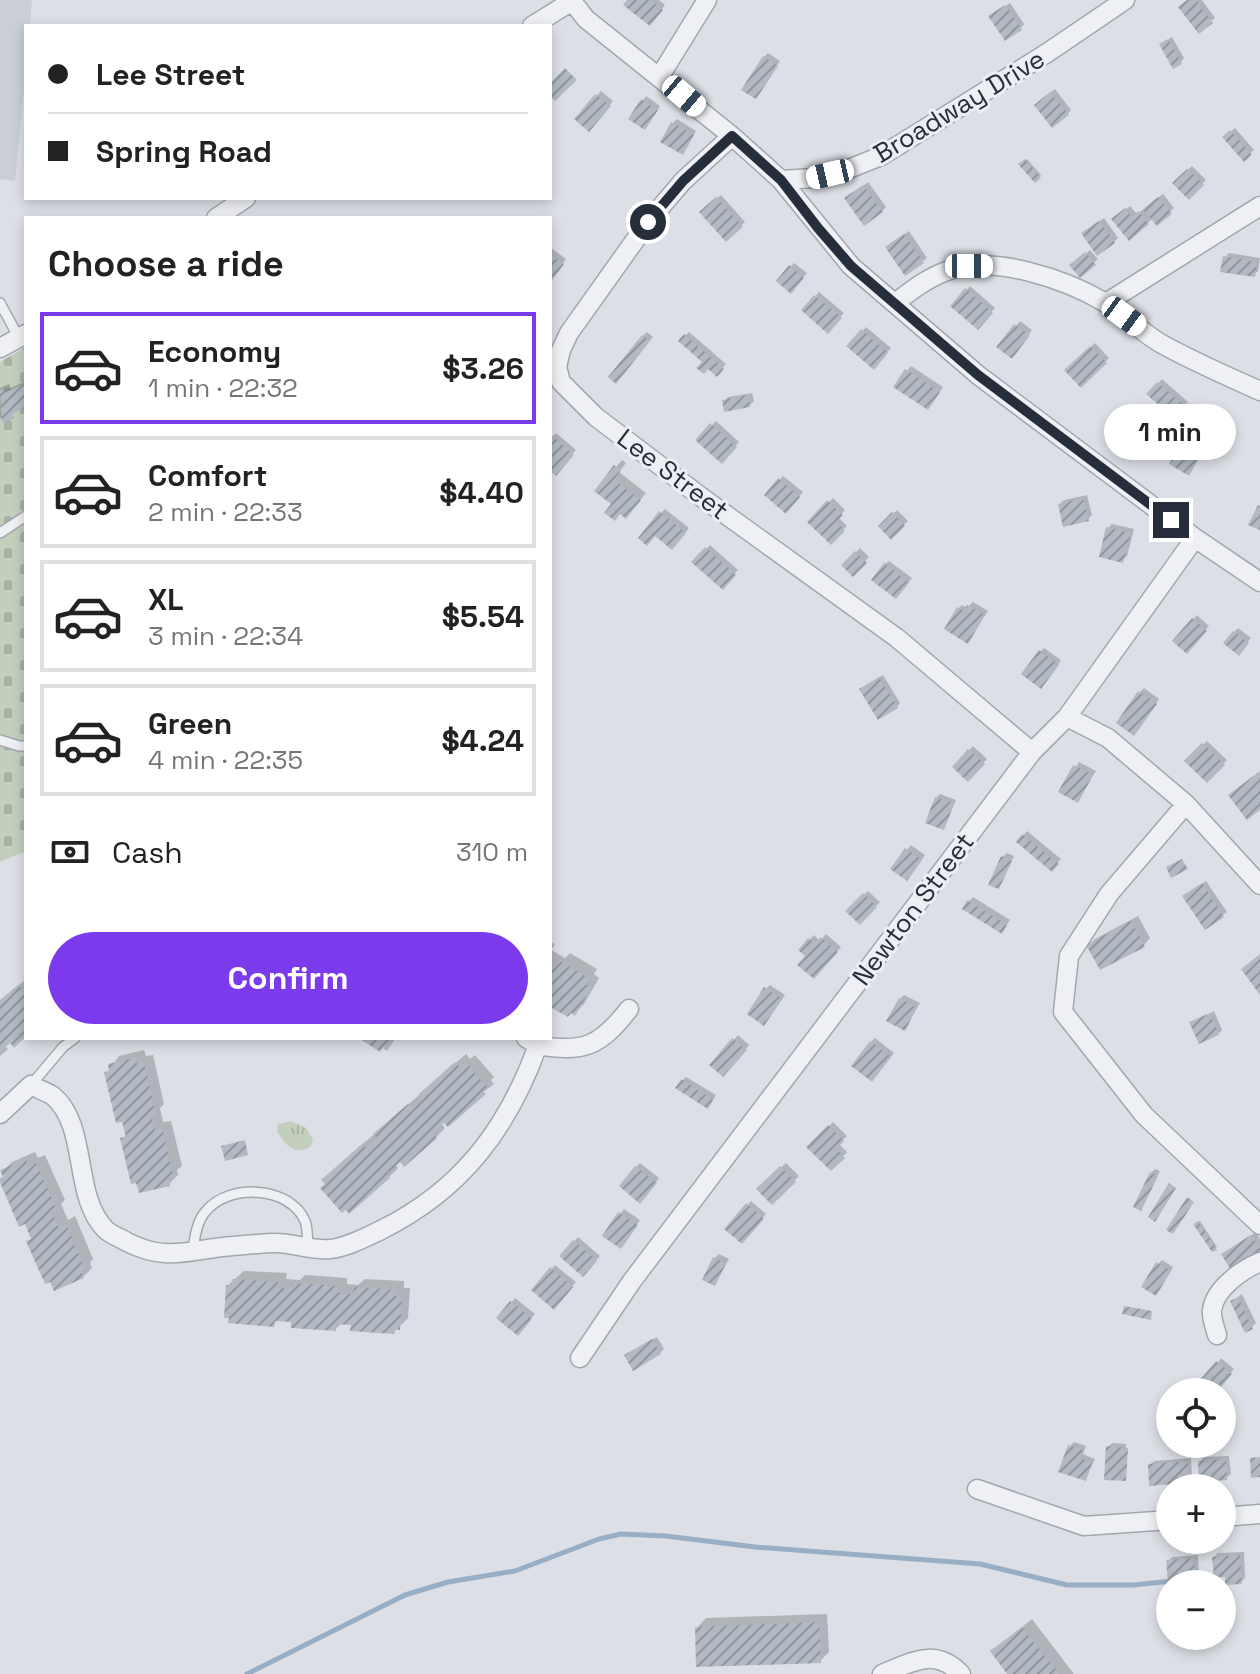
<!DOCTYPE html>
<meta charset="utf-8">
<style>
:root{--surface:#fff;--page:#f6f6f6;--text:#222;--muted:#767676;--line:#e0e0e0;--accent:#7c3aed}
body{margin:0;font-family:"Space Grotesk",sans-serif;background:var(--page);color:var(--text);height:100vh;display:flex;flex-direction:column;font-size:30px;white-space:nowrap}
*{box-sizing:border-box;margin:0}
p{font-size:26px;color:var(--muted)}
.icon{flex:none;width:44px;height:44px;fill:none;stroke:currentColor;stroke-width:2;stroke-linecap:round;stroke-linejoin:round}
.map{position:relative;flex:1;overflow:hidden}
.panel{position:absolute;left:24px;top:216px;width:528px;height:824px;display:flex;flex-direction:column;background:var(--surface);border-radius:0px;box-shadow:0 4px 12px #0003}
.panel>*{flex:none}
.guide{position:absolute;left:24px;top:24px;width:528px;height:176px;border-radius:0px;box-shadow:0 4px 12px #0003;display:grid;align-content:center;height:176px;padding:0 24px;background:var(--surface)}
.fabs{position:absolute;left:1156px;top:1378px;display:grid;gap:16px}
.fabs a{display:grid;place-items:center;width:80px;height:80px;border-radius:50%;background:var(--surface);box-shadow:0 4px 12px #0003;font-size:40px}
.end{position:absolute;width:36px;height:36px;margin:-18px;border:10px solid #262e3b;background:#fff;box-shadow:0 0 0 4px #fff}
.from{border-radius:50%}
.bubble{position:absolute;height:56px;border-radius:28px;background:var(--surface);box-shadow:0 4px 12px #0003;font-size:26px;font-weight:700;line-height:56px;text-align:center}
.car{position:absolute;width:24px;height:48px;margin:-24px -12px;border-radius:10px;box-shadow:0 0 6px 2px #0007;background:linear-gradient(#fff 24%,#345 0 40%,#fff 0 76%,#345 0 86%,#fff 0)}
.guide b{display:flex;align-items:center;gap:28px;height:76px;font-size:30px}
.guide b+b{border-top:2px solid var(--line)}
.guide i{width:20px;height:20px;background:var(--text)}
ul{padding:0;list-style:none}
li{display:flex;align-items:center;gap:24px;height:112px;margin:0 16px 12px;padding:0 8px;border:4px solid var(--line);border-radius:0px}
li div{flex:1}
li b{display:block;font-size:30px}
li em{font-style:normal;font-weight:700}
li.on{border-color:var(--accent)}
li>.icon{width:72px;height:72px;stroke-width:1.5}
h2{padding:0 24px;font-size:36px;line-height:96px}
.pay{display:flex;align-items:center;gap:20px;height:88px;padding:0 24px;font-size:30px}
.pay p{margin-inline-start:auto}
.action{display:flex;gap:16px;margin-top:auto;padding:16px 24px}
.action a{flex:1;height:92px;border-radius:48px;background:var(--accent);color:#fff;font-size:32px;font-weight:700;line-height:92px;text-align:center}
.map>svg:first-child{display:block}
.built{fill:#cacfd7}
.cemetery{fill:url(#cemetery-stones)}
.park{fill:url(#park-tufts)}
.shadow{fill:#0003}
.lines{fill:none;stroke-linecap:round;stroke-linejoin:round}
.stream{stroke:#98aec5;stroke-width:5}
.building{fill:url(#building-hatch)}
.lane-casing{stroke:#a2a7af;stroke-width:12}
.street-casing{stroke:#a2a7af;stroke-width:21}
.lane{stroke:#eef0f4;stroke-width:9}
.street{stroke:#eef0f4;stroke-width:18}
.route{stroke:#262e3b;stroke-width:10}
.labels{text-anchor:middle;stroke-width:6;stroke-linejoin:round;paint-order:stroke}
.street-label{font-size:26px;fill:#262e3b;stroke:#ebeff3}
</style>
<div class="map">
<svg width="1260" height="1674" viewBox="0 0 1260 1674">
<defs>
<pattern id="cemetery-stones" width="16" height="16" patternUnits="userSpaceOnUse" patternTransform="scale(2)"><rect width="16" height="16" fill="#c2cfbd"/><path d="M2 7V4a2 2 0 0 1 4 0v3zM10 15v-3a2 2 0 0 1 4 0v3z" fill="#a7b2a3"/></pattern>
<pattern id="park-tufts" width="24" height="20" patternUnits="userSpaceOnUse" patternTransform="scale(2)"><rect width="24" height="20" fill="#c2cfbd"/><path d="M3 7l-1-3M5 7V3M7 7l1-3M15 17l-1-3M17 17v-4M19 17l1-3" fill="none" stroke="#a7b2a3"/></pattern>
<pattern id="building-hatch" width="6" height="6" patternUnits="userSpaceOnUse" patternTransform="scale(2)"><rect width="6" height="6" fill="#b3b9c2"/><path d="M-1 1l2-2M0 6l6-6M5 7l2-2" fill="none" stroke="#91979f"/></pattern>
</defs>
<rect width="100%" height="100%" fill="#dce0e6"/>
<!-- built -->
<path class="built" d="M0,0H32L30,26H26V68L15,181L0,179Z"/>
<!-- cemetery -->
<path class="cemetery" d="M26,347V851L0,862V362Z"/>
<!-- park -->
<path class="park" d="M291,1121L305,1127L313,1139L311,1146C295,1157 285,1145 277,1131L278,1124Z"/>
<!-- shadow -->
<path class="shadow" d="M630,0H659L665,5L654,19Z
M1188,0H1202L1215,18L1211,21Z
M1010,3L1024,24L1021,28L995,13Z
M1172,37L1184,58L1181,62L1166,41Z
M768,53L780,61L760,93L764,57Z
M1055,89L1071,110L1068,114L1040,101Z
M601,91L613,101L593,125L577,119Z
M646,96L660,106L648,123L643,100Z
M677,119L696,131L686,148L673,123Z
M1235,128L1254,150L1244,159L1225,137Z
M1027,159L1041,175L1035,181L1021,164Z
M1192,166L1206,180L1189,197L1175,183Z
M868,182L886,207L882,211L851,195Z
M1163,194L1174,208L1157,223L1153,218L1148,223L1118,216L1130,206L1137,214Z
M721,195L745,222L726,240L701,212Z
M1104,218L1118,238L1114,242L1088,230Z
M909,231L927,258L905,274L891,243Z
M550,247L566,259L550,282Z
M1090,250L1098,259L1080,275L1072,265Z
M1229,253L1260,258L1258,271L1254,275L1225,257Z
M794,263L807,273L791,291L778,280Z
M970,286L995,308L978,327L953,306Z
M819,292L844,313L828,331L804,310Z
M1020,321L1032,330L1015,352L999,347Z
M866,327L891,348L874,367L849,346Z
M647,332L653,337L620,377L643,336Z
M689,332L726,364L717,374L680,341Z
M1095,343L1109,358L1081,385L1067,370Z
M911,366L943,387L932,404L896,386Z
M1162,379L1188,402L1175,416L1149,394Z
M26,381V405L3,420L0,417V388L9,384L11,388Z
M752,393L754,401L750,405L724,401L728,397Z
M716,421L739,442L722,461L698,440Z
M556,433L576,450L555,473L550,468V439Z
M1184,446L1200,456L1189,473L1180,450Z
M622,460L626,463L619,472L646,493L632,510L614,504L597,490Z
M783,476L803,492L786,511L767,495Z
M1087,495L1092,515L1088,519L1060,504L1064,500Z
M833,498L845,510L838,517L847,526L831,542L810,522Z
M665,509L689,528L676,544L661,513Z
M897,510L908,521L891,537L880,526Z
M1112,524L1134,529L1127,556L1122,560L1108,528Z
M710,545L738,570L722,588L694,562Z
M860,548L869,557L853,574L844,565Z
M889,561L912,578L900,593L885,564Z
M973,602L988,611L968,641L958,609L962,605L967,608Z
M1197,615L1209,626L1187,651L1175,641Z
M1238,628L1251,638L1242,649L1234,632Z
M1044,648L1061,660L1045,682L1040,652Z
M883,675L900,703L897,707L866,685Z
M1144,688L1159,699L1138,730L1140,692Z
M1207,741L1227,760L1207,781L1187,761Z
M973,746L987,759L968,779L954,767Z
M1079,762L1096,771L1078,800L1061,792Z
M940,794L956,800L944,828L936,798Z
M1027,831L1061,859L1052,869L1019,841Z
M911,845L925,855L911,875L893,868Z
M1007,853L1014,856L998,887L1003,857Z
M1206,881L1227,912L1223,915L1189,892Z
M868,891L880,902L860,922L848,911Z
M973,897L1010,920L1005,927L969,901Z
M1138,916L1150,938L1144,945H1089L1095,939Z
M826,934L841,947L814,977L808,956L801,949L814,935L820,941Z
M550,942L555,944L551,950L565,958L570,953L597,969L594,974L599,978L584,1004L575,1013L550,1005Z
M26,979V1035L10,1040L4,1045L8,1049L0,1056V1001Z
M770,985L785,995L768,1020L766,989Z
M904,995L920,1003L904,1029L900,999Z
M1214,1011L1222,1030L1218,1034L1192,1023Z
M738,1035L749,1045L723,1075L712,1065Z
M875,1038L894,1053L876,1076L871,1042Z
M144,1050L146,1056L153,1055L164,1104L160,1108L163,1122L171,1121L182,1166L177,1170L178,1175L169,1184L122,1139L127,1134L107,1073L119,1056Z
M466,1054L470,1059L475,1055L494,1077L491,1080L494,1084L441,1123L445,1128L436,1137L404,1164L400,1160L395,1164L398,1168L389,1177L332,1171Z
M686,1077L716,1095L712,1102L682,1081Z
M833,1122L847,1136L839,1144L847,1152L831,1169L809,1147Z
M35,1152L38,1158L45,1155L65,1200L61,1204L68,1220L75,1216L93,1259L90,1263L92,1268L83,1277L28,1241L33,1237L3,1171L12,1162Z
M640,1163L659,1178L644,1197L636,1167Z
M786,1163L799,1176L772,1202L759,1189Z
M1155,1169L1160,1171L1140,1209L1151,1173Z
M751,1201L766,1214L742,1241L727,1229Z
M624,1209L640,1220L624,1243L604,1235Z
M1200,1221L1217,1247L1213,1250L1197,1223Z
M1256,1232L1260,1239V1252L1227,1251Z
M578,1237L600,1256L583,1274L562,1256Z
M719,1254L729,1259L715,1283V1258Z
M1162,1260L1173,1267L1160,1289L1158,1264Z
M555,1265L576,1282L554,1307L533,1290Z
M244,1271L287,1273L286,1279L300,1280L305,1275L347,1278V1284L358,1285L365,1279L404,1281V1288H410L408,1318L394,1332L342,1323L335,1329L293,1320L279,1319L273,1324L228,1285Z
M1242,1294L1256,1323L1252,1327L1232,1301Z
M515,1298L535,1314L518,1333L499,1317Z
M657,1337L664,1349L660,1353L630,1352Z
M1221,1358L1234,1369L1215,1392H1201Z
M1074,1442L1086,1446L1083,1454L1095,1459L1085,1479L1070,1446Z
M1112,1443L1126,1444L1125,1479L1106,1478L1108,1447Z
M1229,1456L1231,1474L1226,1478L1200,1461L1204,1457Z
M1191,1458L1192,1477L1188,1481L1150,1465L1154,1461Z
M1244,1552L1245,1578L1241,1582L1226,1575L1214,1557L1218,1553Z
M1198,1555L1199,1575L1195,1579L1168,1561L1172,1557Z
M827,1614L829,1652L820,1661L697,1628L706,1618Z
M1032,1619L1074,1674H1010L1002,1643Z"/>
<g class="lines">
<!-- stream -->
<path class="stream" d="M1190,1578L1212,1576
M247,1674L405,1595L448,1582L515,1571L599,1539L621,1534L666,1536L755,1547L980,1564L1067,1585H1134L1172,1581"/>
</g>
<!-- building -->
<path class="building" d="M627,0H651L663,10L650,26L623,5Z
M1187,0H1195L1213,23L1199,34L1178,7Z
M1005,5L1022,30L1005,41L988,16Z
M1168,39L1182,64L1173,69L1159,44Z
M763,56L778,66L756,99L741,90Z
M565,68L577,80L555,101L550,96V83Z
M1050,92L1069,115L1052,128L1034,105Z
M595,94L611,106L589,132L574,119Z
M641,99L658,110L645,130L628,119Z
M671,122L694,135L683,155L660,142Z
M1230,130L1252,155L1244,162L1222,137Z
M1025,159L1041,178L1035,183L1018,164Z
M1187,169L1204,185L1189,200L1172,183Z
M863,185L883,212L864,226L844,198Z
M716,197L743,227L726,242L699,212Z
M1158,197L1172,214L1157,226L1143,209Z
M1125,208L1132,217L1138,211L1149,224L1129,241L1111,219Z
M1099,221L1115,243L1097,256L1081,233Z
M904,234L924,263L905,276L885,247Z
M1085,252L1096,265L1080,278L1069,265Z
M550,254L564,264L550,283Z
M1223,256L1257,262L1255,277L1220,272Z
M789,265L804,278L791,294L776,281Z
M965,288L993,313L978,330L950,306Z
M814,295L842,318L828,334L801,310Z
M1014,324L1030,335L1012,359L996,347Z
M861,329L888,353L874,370L846,346Z
M684,334L724,369L717,377L708,369L704,374L696,368L702,362L678,341Z
M642,335L650,341L616,384L608,377Z
M1090,346L1107,363L1081,388L1064,370Z
M905,369L940,392L928,410L893,387Z
M1157,382L1186,407L1175,419L1146,394Z
M26,383V407L12,414L14,418L2,423L0,390L2,389L4,393Z
M748,395L750,407L724,412L722,400Z
M710,423L737,447L722,464L695,440Z
M550,434L574,455L556,476L550,471Z
M1178,449L1198,460L1189,476L1169,464Z
M614,465L621,470L614,480L641,500L626,519L620,514L615,521L604,513L611,504L594,491Z
M778,478L800,497L786,514L764,495Z
M1083,498L1089,521L1063,527L1058,504Z
M827,500L843,515L836,522L845,531L831,545L807,522Z
M1258,505L1260,506V530L1248,525Z
M659,511L686,533L672,550L655,536L647,546L638,538Z
M892,512L905,526L891,540L878,526Z
M1106,527L1131,533L1123,563L1099,557Z
M705,547L736,575L723,590L691,562Z
M855,551L867,563L853,577L841,565Z
M884,563L909,583L896,599L871,580Z
M967,605L985,615L968,644L944,629L957,607L963,611Z
M1192,618L1207,631L1187,654L1172,641Z
M1233,631L1249,643L1239,656L1223,643Z
M1039,650L1059,665L1041,689L1021,674Z
M879,677L898,708L878,720L859,689Z
M1138,691L1157,704L1134,736L1116,723Z
M1202,743L1225,765L1207,783L1184,761Z
M968,749L985,764L968,782L952,767Z
M1073,765L1093,775L1078,803L1058,792Z
M1260,771V810L1247,820L1228,795Z
M935,797L954,804L944,830L925,823Z
M1022,834L1059,864L1052,872L1016,842Z
M905,848L922,860L907,881L890,869Z
M1001,856L1012,861L999,889L988,885Z
M1182,859L1188,869L1171,878L1166,867Z
M1202,883L1224,917L1205,930L1182,896Z
M863,893L877,907L860,925L845,911Z
M967,900L1007,925L1002,934L962,909Z
M1131,921L1145,947L1100,970L1086,945Z
M821,937L838,952L814,979L797,965L805,956L798,950L808,938L815,943Z
M1260,954V995L1241,969Z
M560,961L589,978L586,984L592,987L575,1016L571,1013L568,1017L550,1007V963L556,967Z
M18,985L22,989L26,986V1037L14,1048L10,1043L0,1052V1000Z
M764,987L782,999L764,1026L747,1014Z
M899,998L917,1008L905,1031L886,1021Z
M1210,1013L1219,1035L1199,1044L1189,1022Z
M359,1038H396L387,1051L383,1048L380,1052Z
M732,1038L747,1050L723,1077L709,1065Z
M870,1041L891,1057L872,1082L851,1066Z
M135,1058L137,1064L144,1063L156,1115L151,1116L155,1130L162,1129L174,1177L168,1178L170,1186L139,1193L136,1183L131,1184L120,1138L126,1137L122,1122L116,1123L104,1072L109,1071L108,1064Z
M455,1062L460,1067L465,1062L487,1087L483,1091L486,1094L448,1127L444,1123L433,1133L437,1138L404,1167L400,1162L387,1174L390,1178L349,1214L346,1210L342,1213L320,1188L325,1184L321,1180L363,1143L366,1148L377,1138L373,1134L408,1104L412,1108L423,1099L419,1094Z
M681,1079L713,1100L708,1109L675,1088Z
M828,1125L844,1141L836,1149L845,1158L831,1171L806,1147Z
M245,1140L248,1155L225,1161L221,1146Z
M26,1159L29,1166L36,1163L57,1211L52,1213L58,1227L66,1224L85,1270L81,1272L84,1278L54,1291L50,1282L45,1284L26,1241L31,1239L25,1224L19,1227L0,1182V1178L3,1177L0,1170Z
M635,1166L657,1183L640,1204L619,1186Z
M780,1166L796,1182L772,1205L756,1189Z
M1150,1172L1158,1176L1141,1211L1133,1207Z
M1169,1183L1176,1188L1155,1222L1148,1217Z
M1187,1197L1194,1202L1173,1234L1166,1230Z
M746,1203L764,1219L742,1244L724,1229Z
M618,1212L638,1225L621,1249L602,1236Z
M1198,1221L1217,1250L1212,1252L1193,1224Z
M1251,1235L1260,1249V1255L1232,1272L1221,1254Z
M573,1240L597,1261L583,1277L559,1256Z
M713,1257L726,1264L715,1286L702,1280Z
M1156,1262L1171,1271L1156,1296L1141,1287Z
M550,1267L573,1287L554,1310L531,1290Z
M233,1279L278,1282V1288L293,1289L294,1283L339,1286L338,1293L353,1294L354,1287L396,1290L395,1296L402,1297L400,1330L395,1329L394,1334L350,1331L351,1325L336,1324V1331L291,1328V1322L275,1321L274,1327L228,1323L229,1318H224L226,1285H232Z
M1238,1297L1253,1329L1245,1333L1230,1301Z
M510,1301L532,1319L518,1336L496,1318Z
M1124,1306L1152,1311L1151,1320L1122,1314Z
M652,1339L661,1354L633,1371L624,1355Z
M1216,1361L1232,1374L1217,1392H1197L1193,1388Z
M1068,1445L1083,1450L1080,1458L1092,1463L1086,1481L1058,1472Z
M1106,1446L1128,1448L1126,1481L1104,1480Z
M1260,1457V1477L1251,1478L1250,1458Z
M1226,1459L1227,1480L1199,1482L1198,1461Z
M1188,1461L1189,1483L1149,1486L1148,1464Z
M1240,1555L1242,1584L1225,1585V1577L1214,1578L1212,1557Z
M1194,1558L1196,1581L1168,1583L1166,1560Z
M819,1622L821,1663L696,1667L695,1627Z
M1022,1627L1059,1674H1007L990,1651Z"/>
<g class="lines">
<defs>
<path id="lane" d="M0,303L19,338
M0,533L26,516
M0,740L19,746H26
M31,1085L63,1047L75,1038
M192,1253C195,1239 196,1222 206,1211C229,1183 290,1186 305,1221C308,1228 307,1239 308,1246"/>
<path id="street" d="M571,0L586,19L732,136L781,180L851,266L978,375L1195,538L1260,582
M532,26L572,1
M660,76L707,0
M732,136L683,181L648,222L569,333L561,350L557,367L561,382L596,417L700,496L897,638L1032,752
M781,180L814,178L846,170L881,156L1047,53L1125,0
M216,218L246,198
M895,303C911,291 927,278 947,271C993,254 1065,279 1106,303C1125,314 1141,332 1160,343C1192,361 1227,376 1260,391
M1106,303L1260,206
M0,348L26,334
M1067,717L1108,738L1186,804L1260,885
M1186,804L1109,894L1069,956L1063,1012L1144,1115L1260,1225
M538,1045C584,1054 601,1045 629,1009
M0,1114L31,1085C38,1089 47,1092 53,1096C89,1126 72,1197 106,1230C111,1235 121,1238 127,1242C168,1263 191,1249 233,1246C247,1245 262,1243 276,1243C293,1243 313,1251 330,1249C348,1247 366,1237 381,1230C462,1190 508,1128 538,1045L526,1038
M1217,1335C1215,1327 1211,1318 1212,1310C1215,1288 1242,1270 1260,1262
M580,1358L632,1281L1032,752L1067,717L1195,538
M977,1489L1084,1526L1170,1520
M1222,1517L1260,1514
M882,1674C912,1662 935,1647 961,1674"/>
</defs>
<!-- lane casing -->
<use href="#lane" class="lane-casing"/>
<!-- street casing -->
<use href="#street" class="street-casing"/>
<!-- lane -->
<use href="#lane" class="lane"/>
<!-- street -->
<use href="#street" class="street"/>
</g>
<g class="lines">
<!-- route -->
<path class="route" d="M648,222L683,181L732,136L781,180L818,228L851,266L978,375L1171,520"/>
</g>
<g class="labels">
<!-- street labels -->
<g class="street-label">
<text transform="translate(959 106) rotate(-31)" y="9">Broadway Drive</text>
<text transform="translate(673 474) rotate(37)" y="9">Lee Street</text>
<text transform="translate(913 909) rotate(-53)" y="9">Newton Street</text>
</g>
</g>
</svg>
<div class="fabs">
<a><svg class="icon" aria-label="locate" viewBox="0 0 24 24"><circle cx="12" cy="12" r="6"/><path d="M12 2v4M12 18v4M2 12h4M18 12h4"/></svg></a>
<a>+</a>
<a>−</a>
</div>
<i class="end from" style="left:648px;top:222px"></i>
<i class="end" style="left:1171px;top:520px"></i>
<div class="bubble" style="left:1104px;top:404px;width:132px">1 min</div>
<i class="car" style="left:684px;top:96px;rotate:130deg"></i>
<i class="car" style="left:830px;top:174px;rotate:257deg"></i>
<i class="car" style="left:969px;top:266px;rotate:90deg"></i>
<i class="car" style="left:1124px;top:316px;rotate:126deg"></i>
<div class="guide">
<b><i class="from"></i>Lee Street</b>
<b><i></i>Spring Road</b>
</div>
<section class="panel">
<h2>Choose a ride</h2>
<ul>
<li class="on"><svg class="icon" aria-label="car" viewBox="0 0 24 24"><path d="M5 17H2v-5l4-1 3-4h7l3 4 3 1v5h-3M9 17h6M6 11h13"/><circle cx="7" cy="17" r="2"/><circle cx="17" cy="17" r="2"/></svg><div><b>Economy</b><p>1 min · 22:32</p></div><em>$3.26</em></li>
<li><svg class="icon" aria-label="car" viewBox="0 0 24 24"><path d="M5 17H2v-5l4-1 3-4h7l3 4 3 1v5h-3M9 17h6M6 11h13"/><circle cx="7" cy="17" r="2"/><circle cx="17" cy="17" r="2"/></svg><div><b>Comfort</b><p>2 min · 22:33</p></div><em>$4.40</em></li>
<li><svg class="icon" aria-label="car" viewBox="0 0 24 24"><path d="M5 17H2v-5l4-1 3-4h7l3 4 3 1v5h-3M9 17h6M6 11h13"/><circle cx="7" cy="17" r="2"/><circle cx="17" cy="17" r="2"/></svg><div><b>XL</b><p>3 min · 22:34</p></div><em>$5.54</em></li>
<li><svg class="icon" aria-label="car" viewBox="0 0 24 24"><path d="M5 17H2v-5l4-1 3-4h7l3 4 3 1v5h-3M9 17h6M6 11h13"/><circle cx="7" cy="17" r="2"/><circle cx="17" cy="17" r="2"/></svg><div><b>Green</b><p>4 min · 22:35</p></div><em>$4.24</em></li>
</ul>
<div class="pay"><svg class="icon" aria-label="cash" viewBox="0 0 24 24"><path d="M3 7h18v10H3z"/><circle cx="12" cy="12" r="2"/></svg>Cash<p>310 m</p></div>
<div class="action"><a>Confirm</a></div>
</section>
</div>
